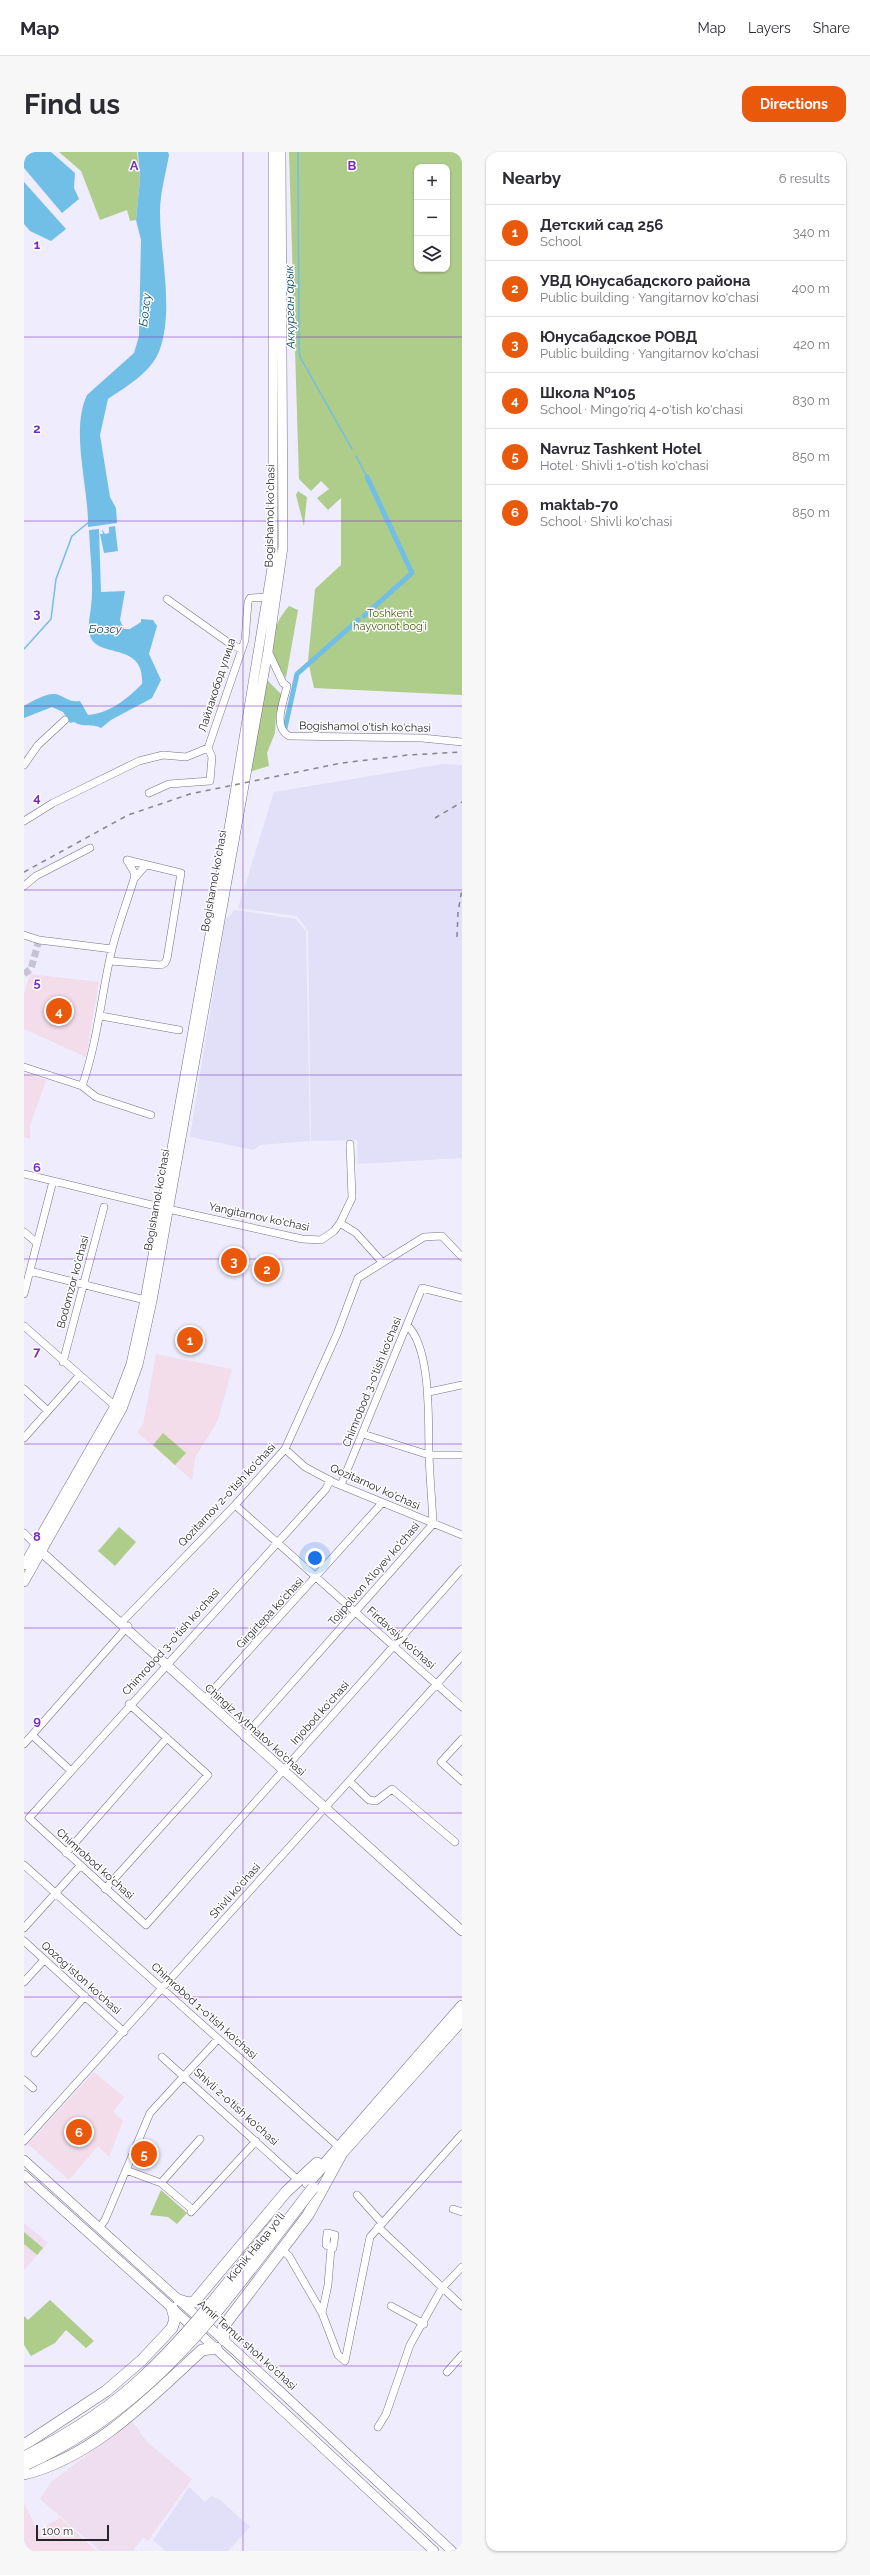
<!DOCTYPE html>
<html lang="en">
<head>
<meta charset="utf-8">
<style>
  :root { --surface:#fff; --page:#f7f7f7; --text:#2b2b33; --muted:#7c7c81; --line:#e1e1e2; --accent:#ea580c }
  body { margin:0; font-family:Raleway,sans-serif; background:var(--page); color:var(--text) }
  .controls { position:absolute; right:12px; top:12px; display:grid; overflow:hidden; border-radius:8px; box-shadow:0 1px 3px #0004 }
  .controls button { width:36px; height:36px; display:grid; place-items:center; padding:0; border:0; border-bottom:1px solid var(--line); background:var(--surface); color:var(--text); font:20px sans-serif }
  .scale { position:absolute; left:12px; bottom:10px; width:73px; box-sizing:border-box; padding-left:4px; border:2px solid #27262c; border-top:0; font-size:11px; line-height:14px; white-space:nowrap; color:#27262c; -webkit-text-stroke:3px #fff; paint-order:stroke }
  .you { position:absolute; left:291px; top:1406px; width:14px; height:14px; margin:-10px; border:3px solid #fff; border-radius:50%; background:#1a73e8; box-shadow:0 0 0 6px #1a73e833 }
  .badge { display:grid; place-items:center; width:26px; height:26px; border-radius:50%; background:var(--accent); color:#fff; font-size:13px; font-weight:700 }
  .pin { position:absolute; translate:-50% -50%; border:2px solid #fff; box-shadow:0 1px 4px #0006 }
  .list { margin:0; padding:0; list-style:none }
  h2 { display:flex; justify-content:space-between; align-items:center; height:52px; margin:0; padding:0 16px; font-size:17px }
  h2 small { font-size:13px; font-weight:400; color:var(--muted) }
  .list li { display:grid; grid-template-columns:26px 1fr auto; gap:12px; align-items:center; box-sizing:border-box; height:56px; padding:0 16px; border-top:1px solid var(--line) }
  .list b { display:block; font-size:15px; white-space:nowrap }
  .list p { margin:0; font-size:13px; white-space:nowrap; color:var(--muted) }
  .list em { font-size:13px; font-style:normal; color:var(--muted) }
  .icon { flex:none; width:22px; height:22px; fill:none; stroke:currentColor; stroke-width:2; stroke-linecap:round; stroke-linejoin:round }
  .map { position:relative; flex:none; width:438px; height:2399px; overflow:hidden; border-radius:12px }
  header { display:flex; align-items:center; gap:24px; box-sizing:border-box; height:56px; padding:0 20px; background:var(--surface); border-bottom:1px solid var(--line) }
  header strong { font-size:19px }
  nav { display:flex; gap:22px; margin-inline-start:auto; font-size:14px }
  .intro { display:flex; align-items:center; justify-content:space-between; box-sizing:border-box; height:96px; padding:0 24px }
  h1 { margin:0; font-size:28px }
  .button { padding:10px 18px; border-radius:12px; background:var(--accent); color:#fff; font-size:14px; font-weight:700 }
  main { display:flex; gap:24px; padding:0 24px }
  aside { flex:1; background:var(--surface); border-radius:12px; box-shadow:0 1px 3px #0004 }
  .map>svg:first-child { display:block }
  .commercial { fill:#efdef0 }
  .built { fill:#e2dff8 }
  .education { fill:#f3ddeb }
  .green { fill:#aecc8a; fill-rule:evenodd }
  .water { fill:#71bee6 }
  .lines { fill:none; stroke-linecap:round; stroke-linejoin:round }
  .stream { stroke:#71bee6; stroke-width:1.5 }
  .canal { stroke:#71bee6; stroke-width:5 }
  .minor-tunnel { stroke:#c6c4d3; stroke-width:7; stroke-dasharray:7 3.5; stroke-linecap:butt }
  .minor-casing { stroke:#757382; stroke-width:8 }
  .major-casing { stroke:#757382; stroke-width:10 }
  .highway-casing { stroke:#757382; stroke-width:12 }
  .minor { stroke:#fff; stroke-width:7 }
  .major { stroke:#fff; stroke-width:9 }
  .highway { stroke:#fff; stroke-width:11 }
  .rail { stroke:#86848f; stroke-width:1.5; stroke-dasharray:5 5; stroke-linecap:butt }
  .highway-bridge-casing { stroke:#757382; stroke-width:12; stroke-linecap:butt }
  .highway-bridge { stroke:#fff; stroke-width:11 }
  .grid { fill:none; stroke:#7b2cbf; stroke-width:1; stroke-opacity:0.55 }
  .labels { text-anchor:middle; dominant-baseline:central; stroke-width:3; stroke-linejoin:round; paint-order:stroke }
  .street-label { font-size:11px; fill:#27262c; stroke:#fff }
  .park-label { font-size:11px; fill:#445e19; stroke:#fff }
  .water-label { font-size:12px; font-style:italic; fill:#004560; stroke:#fff }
  .grid-label { font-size:13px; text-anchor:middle; font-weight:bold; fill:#7b2cbf; stroke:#fff; stroke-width:3; stroke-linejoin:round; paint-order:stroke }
</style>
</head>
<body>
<header>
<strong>Map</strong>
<nav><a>Map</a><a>Layers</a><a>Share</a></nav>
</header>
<div class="intro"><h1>Find us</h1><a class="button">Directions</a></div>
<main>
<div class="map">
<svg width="438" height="2399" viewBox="0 0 438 2399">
  <rect width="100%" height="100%" fill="#eeecfd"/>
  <path class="commercial" d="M0,2071L24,2091L0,2118Z
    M108,2269L123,2290L168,2327L124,2389L119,2385L109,2399H76L16,2347L27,2330Z"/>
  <path class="built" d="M419,612L438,613V1006L334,1012L333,988L287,989L284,779L273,764L214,756L250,640Z
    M211,758L272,767L282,779L286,989L236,993L230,998L166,985L201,768Z
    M165,2335L181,2350L187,2344L195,2347L226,2375L204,2399H142L129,2388Z"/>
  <path class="education" d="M6,822L75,830L62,905L0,877V842Z
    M0,921L22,928L6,974V987L0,985Z
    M132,1202L208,1217L194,1268L171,1306L168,1328L113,1280L119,1273Z
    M70,1920L100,1945L89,1960L99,1969L85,2005L74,1994L45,2028L4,1992Z
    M0,2350L13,2379L36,2366L73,2399H0Z"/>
  <path class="green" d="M35,0H113L116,27L112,68L106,69L103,58L76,68L57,19Z
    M265,0H438V543L290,536L284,509L291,437L317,413V346L304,358L293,346L305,337L297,329L287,339L275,327ZM393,15H423V117H393Z
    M274,339L283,345L280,374L272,343Z
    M265,454L274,458L262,526C258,519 250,509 248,501C246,484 254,466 265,454Z
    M242,527L259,544L252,562L251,581L243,601L245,614L225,620Z
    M139,1281L162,1301L151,1313L129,1293Z
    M95,1375L112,1390L91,1414L74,1399Z
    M137,2038L163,2061L153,2072L144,2065L126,2063Z
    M0,2080L19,2096L13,2103L0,2092Z
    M26,2148L70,2189L62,2196L42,2178L31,2191L7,2204L0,2193V2164L4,2168Z"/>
  <path class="water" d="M0,0H27L51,21L50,36L55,47L38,61L0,16Z
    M114,0H144L145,3C142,21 136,41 136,60C136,101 150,157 136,197C128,220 103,234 84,247L76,283L86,345L92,356L93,371L64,375C65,335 46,279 63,243L110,201L115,184L117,88L112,68L116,27Z
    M0,30L42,77L27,89L6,79L0,72Z
    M91,374L94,399L80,401L76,382H79L78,377L81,382L85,381V375Z
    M75,377L77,440L101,439L96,468L100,477H106L117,470V467L129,468L133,474L125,502L137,528L128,546L87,568L77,576C68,571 59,576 50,570L46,571L39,560L28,555L0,566V554C9,549 25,539 35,543C44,547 46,550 56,549L64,563C86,561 103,547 118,532C121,492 80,505 68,488C62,479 66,465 67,455C70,430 66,403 65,378Z"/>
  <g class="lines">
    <path class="stream" d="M274,0L275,196L276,205L328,297
      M332,304L343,325
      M0,497L27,467L32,427L48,384L65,370"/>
    <path class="canal" d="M340,464L388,421L343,325
      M261,576L273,522L334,468"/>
    <path class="minor-tunnel" d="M0,822L7,817L15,788"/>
    <defs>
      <path id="minor" d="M143,447L205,491L217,497
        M244,499L259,531L263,534C260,549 248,575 265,584L398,586L438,590
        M0,613L14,593L41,568
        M125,641L145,632L186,629L188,605L184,596L221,488L224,450L226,446L247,445
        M0,669L29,651L115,609L139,603L162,605L184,596
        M110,727L122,713
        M0,734L12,724L66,696
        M0,783L15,788L88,797
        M86,809L137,813L141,811L143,807L157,721L103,708
        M77,864L155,878
        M0,915L58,934L72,945L127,963
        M58,934C74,889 77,843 88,797C94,773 103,750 110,727L111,722L103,708
        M0,1022L136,1055
        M144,1057L278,1087L297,1088L310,1079L316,1071L328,1046L326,992
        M316,1071L332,1081L358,1110
        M0,1080L13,1091
        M6,1119L121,1148
        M0,1142L29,1029
        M0,1174L91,1254
        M39,1210L80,1055
        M0,1237L24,1259
        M405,1240L438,1233
        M339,1282L405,1303H438
        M0,1286L55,1224
        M261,1297L281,1315L311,1331L438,1383
        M306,1328L302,1337L5,1666L122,1773L438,1417
        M317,1333L398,1136L438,1146
        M211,1353L438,1555
        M0,1381L11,1392
        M96,1472L211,1353L261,1297L313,1182L334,1126L400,1085L418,1084L438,1105
        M180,1548L358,1351
        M8,1583L47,1619
        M220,1585L409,1372C408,1349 406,1327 405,1304C404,1271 408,1197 383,1173
        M438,1587L417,1610L438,1629
        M0,1592L104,1474
        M325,1629L345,1648L352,1649L368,1637L431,1690
        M42,1701L143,1586
        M0,1713L314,1994
        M81,1737L184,1623L105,1552
        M0,1776L56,1714
        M0,1789L100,1880
        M0,1830L20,1808
        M11,1901L61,1844
        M138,1905L274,2028
        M0,1928L9,1936
        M0,1989L438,1504
        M102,2018L137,2031L169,2058
        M137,2031L176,1987
        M333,2043L358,2071
        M429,2057L438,2060
        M167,2060L232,1989
        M354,2075L438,2154
        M75,2076L81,2068L126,1961L194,1887
        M303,2081L311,2083L309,2096L302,2093Z
        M258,2098L265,2104L298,2161L314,2203L321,2209L346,2085L438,1982
        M367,2154L400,2172
        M298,2161L304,2133L307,2096
        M423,2220L438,2203
        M354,2275L362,2262L386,2193L418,2136L438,2115"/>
      <path id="major" d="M14,1397L438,1779
        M0,1413L91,1254L107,1212L121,1148L207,665L249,410V0
        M0,1430L98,1257L114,1213L128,1149L244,499L259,395L257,0
        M0,2008L257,2240L428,2399
        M0,2023L148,2156L410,2399"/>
      <path id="highway" d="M315,2004L438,1868
        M284,2031L438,1854
        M155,2148L164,2151L170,2150L262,2040L293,2011
        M200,2188L199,2175L284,2063L319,1999
        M0,2293L82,2239L118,2208L148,2176L151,2167L148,2156
        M0,2322C70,2305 127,2245 178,2198L192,2196"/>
    </defs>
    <use href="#minor" class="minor-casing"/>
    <use href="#major" class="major-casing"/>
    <use href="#highway" class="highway-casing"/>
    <use href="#minor" class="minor"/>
    <use href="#major" class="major"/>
    <use href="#highway" class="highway"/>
    <path class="rail" d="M411,666L438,650
      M0,720L104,663L166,642L318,611L384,603L438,600
      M433,785L434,760L438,737"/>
    <defs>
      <path id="highway-bridge" d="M0,2305C43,2283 84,2258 119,2225C169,2179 209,2123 252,2071
        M3,2312C42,2294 77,2272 110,2244C180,2186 233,2107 289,2036"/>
    </defs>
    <use href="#highway-bridge" class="highway-bridge-casing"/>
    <use href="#highway-bridge" class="highway-bridge"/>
  </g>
  <path class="grid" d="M219,0V2399M0,185H438M0,369H438M0,554H438M0,738H438M0,923H438M0,1107H438M0,1292H438M0,1476H438M0,1661H438M0,1845H438M0,2030H438M0,2214H438"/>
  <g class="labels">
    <g class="street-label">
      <text transform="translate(246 364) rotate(-89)">Bogishamol ko'chasi</text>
      <text transform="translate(193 533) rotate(-72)">Лайлакобод улица</text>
      <text transform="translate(341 575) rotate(1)">Bogishamol o'tish ko'chasi</text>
      <text transform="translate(190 729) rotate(-80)">Bogishamol ko'chasi</text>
      <text transform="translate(133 1048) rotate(-80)">Bogishamol ko'chasi</text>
      <text transform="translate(235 1065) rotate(12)">Yangitarnov ko'chasi</text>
      <text transform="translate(49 1130) rotate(-75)">Bodomzor ko'chasi</text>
      <text transform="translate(348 1230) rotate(-68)">Chimrobod 3-o'tish ko'chasi</text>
      <text transform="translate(351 1335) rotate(24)">Qozitarnov ko'chasi</text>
      <text transform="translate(203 1343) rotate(-47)">Qozitarnov 2-o'tish ko'chasi</text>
      <text transform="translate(350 1422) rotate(-49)">Tojipolvon A'loyev ko'chasi</text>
      <text transform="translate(246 1461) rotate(-47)">Girgirtepa ko'chasi</text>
      <text transform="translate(377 1486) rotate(42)">Firdavsiy ko'chasi</text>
      <text transform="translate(147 1490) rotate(-48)">Chimrobod 3-o'tish ko'chasi</text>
      <text transform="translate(296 1561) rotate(-48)">Injobod ko'chasi</text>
      <text transform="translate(231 1578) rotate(42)">Chingiz Aytmatov ko'chasi</text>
      <text transform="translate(71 1712) rotate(42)">Chimrobod ko'chasi</text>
      <text transform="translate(211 1739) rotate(-48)">Shivli ko'chasi</text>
      <text transform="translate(57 1826) rotate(42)">Qozog'iston ko'chasi</text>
      <text transform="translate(180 1859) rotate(42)">Chimrobod 1-o'tish ko'chasi</text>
      <text transform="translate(212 1955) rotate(42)">Shivli 2-o'tish ko'chasi</text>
      <text transform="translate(232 2095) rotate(-51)">Kichik Halqa yo'li</text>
      <text transform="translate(223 2193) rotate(42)">Amir Temur shoh ko'chasi</text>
    </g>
    <g class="park-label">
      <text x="366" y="461">Toshkent<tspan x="366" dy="13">hayvonot bogʻi</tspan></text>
    </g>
    <g class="water-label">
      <text transform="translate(266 155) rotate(-91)">Аккурган арык</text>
      <text transform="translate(121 158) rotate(-83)">Бозсу</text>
      <text x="81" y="477">Бозсу</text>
    </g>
  </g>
  <g class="grid-label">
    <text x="110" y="18">A</text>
    <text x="328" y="18">B</text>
    <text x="13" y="97">1</text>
    <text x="13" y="281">2</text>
    <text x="13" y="466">3</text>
    <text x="13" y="650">4</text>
    <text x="13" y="835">5</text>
    <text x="13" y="1020">6</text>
    <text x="13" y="1204">7</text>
    <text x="13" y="1389">8</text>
    <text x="13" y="1573">9</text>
  </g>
</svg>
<div class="controls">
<button>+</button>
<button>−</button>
<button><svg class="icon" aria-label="layers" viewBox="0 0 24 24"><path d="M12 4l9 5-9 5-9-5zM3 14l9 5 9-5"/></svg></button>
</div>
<div class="scale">100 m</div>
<div class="you"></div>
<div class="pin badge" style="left:166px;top:1188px">1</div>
<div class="pin badge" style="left:243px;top:1117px">2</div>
<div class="pin badge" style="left:210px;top:1109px">3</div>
<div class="pin badge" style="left:35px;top:859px">4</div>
<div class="pin badge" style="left:120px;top:2002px">5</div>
<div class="pin badge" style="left:55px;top:1980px">6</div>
</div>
<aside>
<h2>Nearby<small>6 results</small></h2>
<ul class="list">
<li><span class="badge">1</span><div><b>Детский сад 256</b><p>School</p></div><em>340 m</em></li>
<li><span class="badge">2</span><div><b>УВД Юнусабадского района</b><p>Public building · Yangitarnov ko'chasi</p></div><em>400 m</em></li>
<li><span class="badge">3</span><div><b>Юнусабадское РОВД</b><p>Public building · Yangitarnov ko'chasi</p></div><em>420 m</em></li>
<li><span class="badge">4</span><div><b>Школа №105</b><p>School · Mingo'riq 4-o'tish ko'chasi</p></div><em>830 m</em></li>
<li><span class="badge">5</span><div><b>Navruz Tashkent Hotel</b><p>Hotel · Shivli 1-o'tish ko'chasi</p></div><em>850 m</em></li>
<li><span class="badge">6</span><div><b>maktab-70</b><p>School · Shivli ko'chasi</p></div><em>850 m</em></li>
</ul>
</aside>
</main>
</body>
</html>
